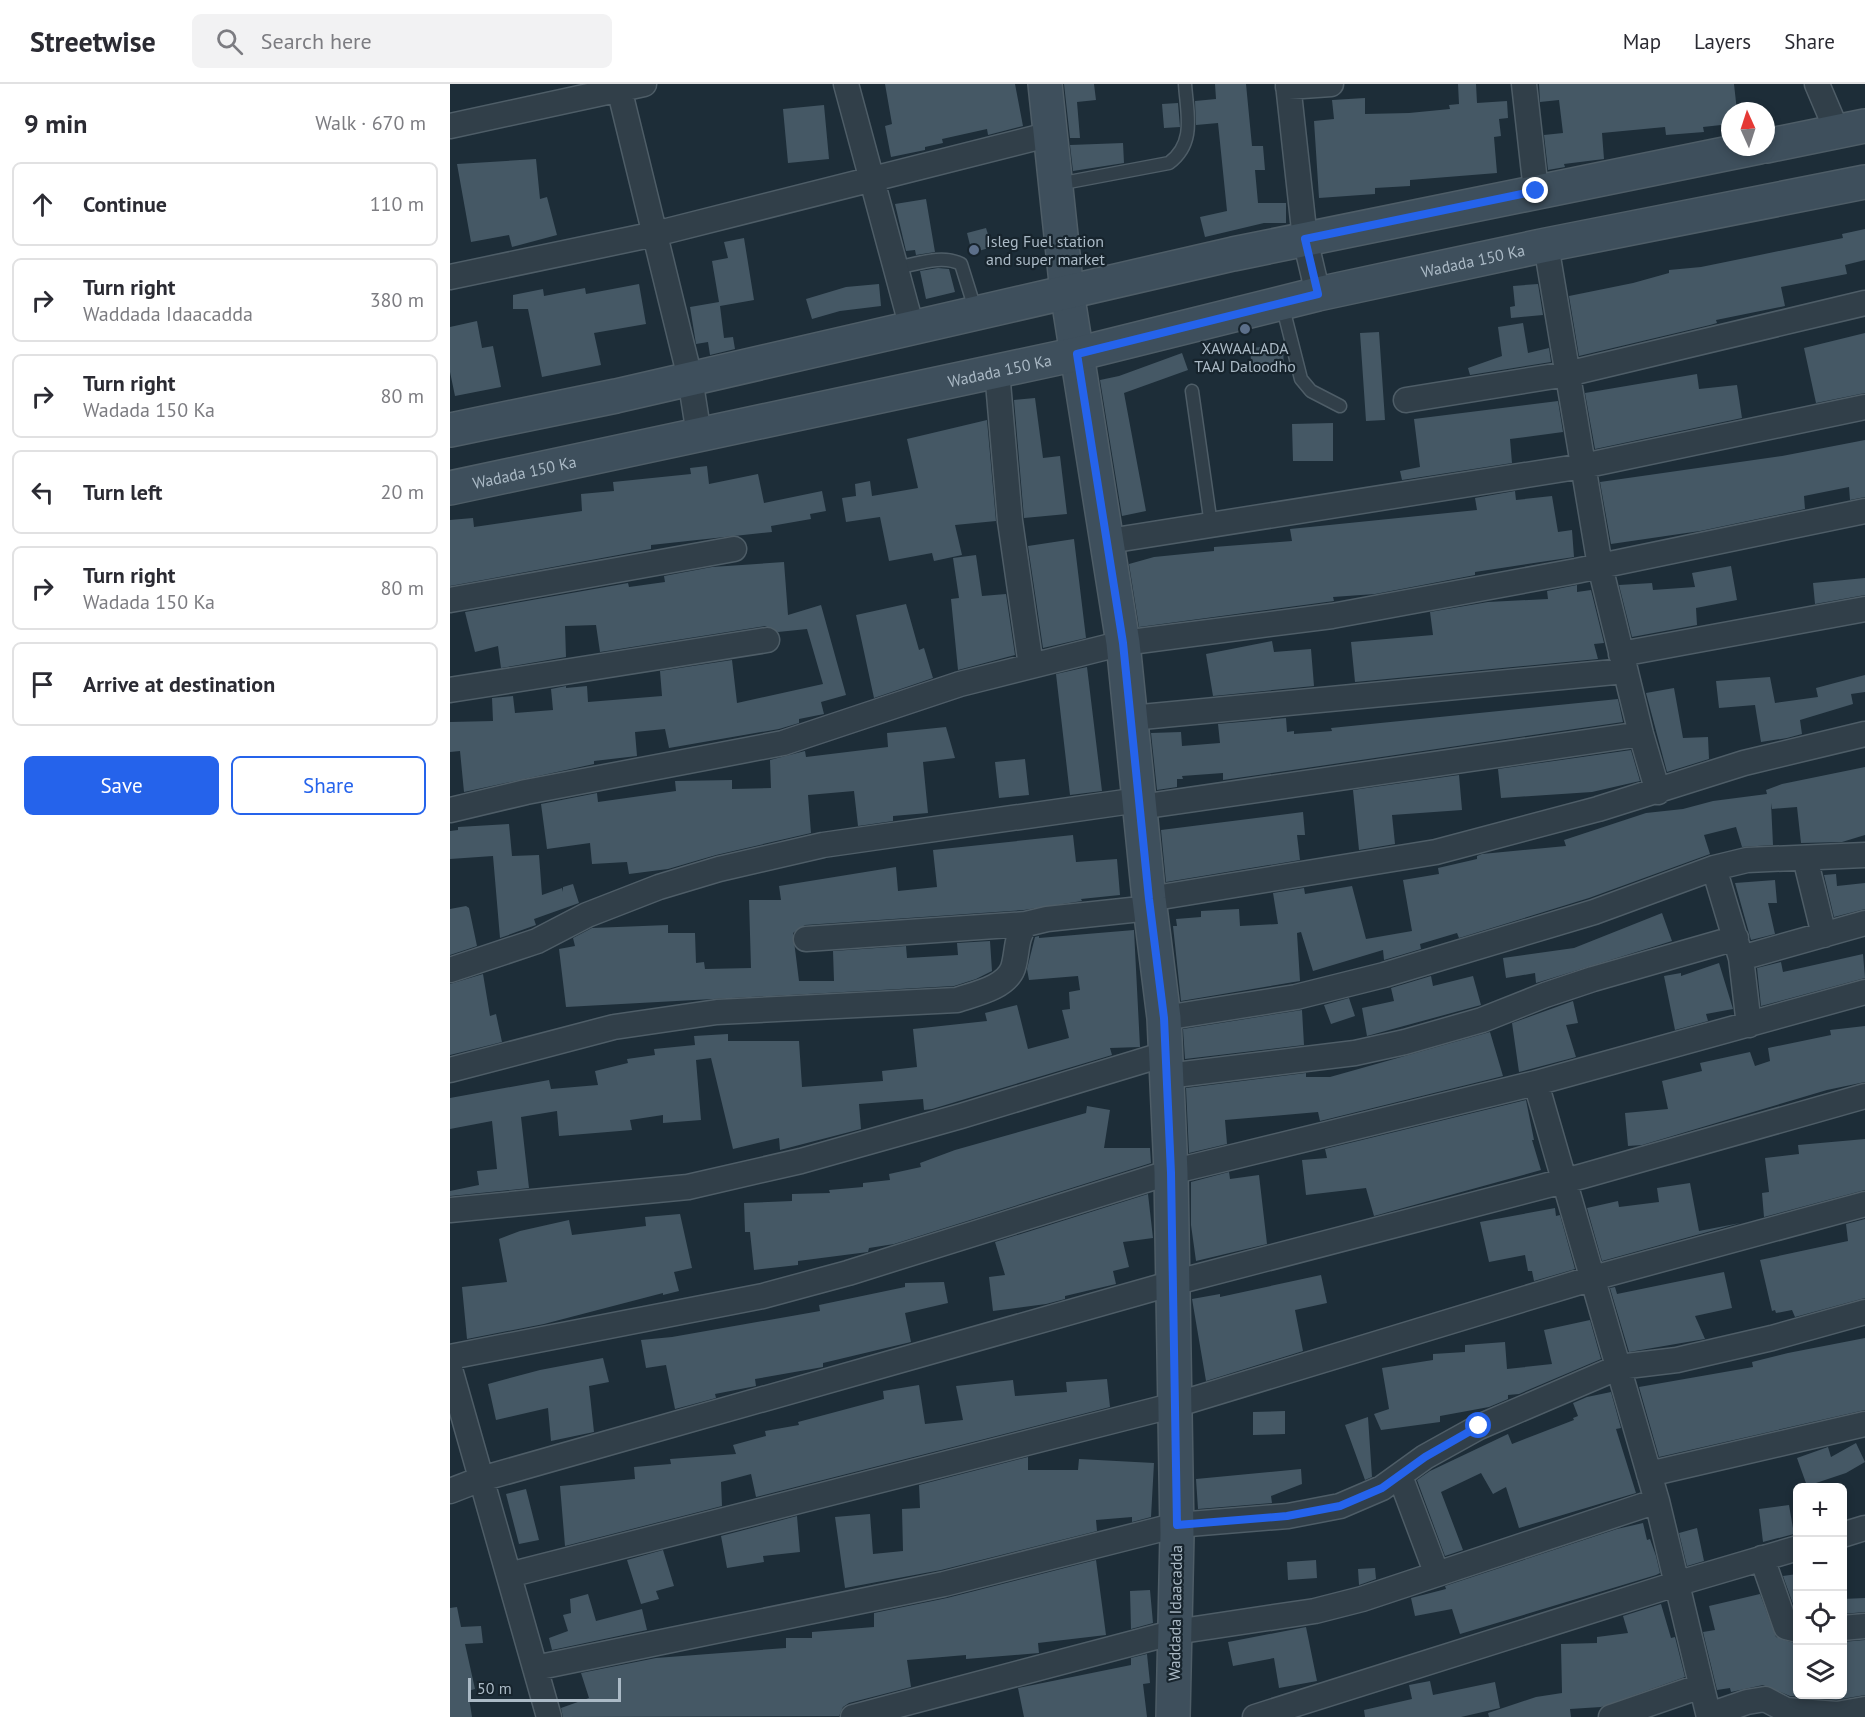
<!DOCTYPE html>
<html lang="en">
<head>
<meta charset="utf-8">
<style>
  :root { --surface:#fff; --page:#f2f2f3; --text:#2b2b33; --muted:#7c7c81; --line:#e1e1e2; --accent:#2563eb }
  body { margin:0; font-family:"PT Sans",sans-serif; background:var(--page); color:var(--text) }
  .controls { position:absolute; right:18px; bottom:18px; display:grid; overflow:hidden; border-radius:9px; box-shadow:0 3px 9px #0003 }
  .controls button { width:54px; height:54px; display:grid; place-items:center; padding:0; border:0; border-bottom:2px solid var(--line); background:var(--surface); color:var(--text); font:30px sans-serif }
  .compass { position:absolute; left:1271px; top:18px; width:54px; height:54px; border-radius:50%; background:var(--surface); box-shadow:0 3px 9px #0003; rotate:357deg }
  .scale { position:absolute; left:18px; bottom:15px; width:153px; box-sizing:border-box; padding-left:6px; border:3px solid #abbac6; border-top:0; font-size:16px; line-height:21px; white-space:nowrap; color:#abbac6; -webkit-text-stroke:4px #17242d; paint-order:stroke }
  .stop { position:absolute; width:18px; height:18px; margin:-14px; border:4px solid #2563eb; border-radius:50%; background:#fff }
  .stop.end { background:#2563eb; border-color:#fff; box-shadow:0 2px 6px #0008 }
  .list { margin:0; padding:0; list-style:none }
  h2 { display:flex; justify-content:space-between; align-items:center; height:78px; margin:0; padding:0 24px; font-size:26px }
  h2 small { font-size:20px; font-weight:400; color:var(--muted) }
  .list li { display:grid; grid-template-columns:39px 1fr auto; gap:18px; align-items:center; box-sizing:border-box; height:84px; margin:0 12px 12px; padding:0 12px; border:2px solid var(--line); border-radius:9px }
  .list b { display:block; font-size:22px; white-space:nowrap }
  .list p { margin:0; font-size:20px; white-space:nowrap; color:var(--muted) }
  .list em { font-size:20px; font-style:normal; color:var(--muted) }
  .actions { display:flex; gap:12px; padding:18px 24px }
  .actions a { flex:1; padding:14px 0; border:2px solid var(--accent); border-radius:9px; text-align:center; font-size:21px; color:var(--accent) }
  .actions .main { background:var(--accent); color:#fff }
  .icon { flex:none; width:33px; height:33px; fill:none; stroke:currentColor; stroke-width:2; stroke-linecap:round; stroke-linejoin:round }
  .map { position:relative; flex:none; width:1415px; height:1633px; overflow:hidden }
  header { display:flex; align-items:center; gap:36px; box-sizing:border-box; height:84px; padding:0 30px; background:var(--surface); border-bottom:2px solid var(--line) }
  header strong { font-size:28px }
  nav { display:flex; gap:33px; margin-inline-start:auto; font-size:21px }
  .search { width:420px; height:54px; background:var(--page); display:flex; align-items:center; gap:15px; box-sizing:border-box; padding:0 21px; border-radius:9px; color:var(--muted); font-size:22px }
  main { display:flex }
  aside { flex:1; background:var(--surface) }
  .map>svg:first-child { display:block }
  .building { fill:#455865 }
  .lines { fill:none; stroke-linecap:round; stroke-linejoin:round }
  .lane-casing { stroke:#4e5d67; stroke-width:15 }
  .street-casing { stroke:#4e5d67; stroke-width:27 }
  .secondary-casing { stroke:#4e5d67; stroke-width:36 }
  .lane { stroke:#313f49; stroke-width:12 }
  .street { stroke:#313f49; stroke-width:24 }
  .secondary { stroke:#3e4f5c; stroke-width:33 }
  .route { stroke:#2563eb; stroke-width:8 }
  .service-dot { fill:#5c6f8a; stroke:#17242d; stroke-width:2 }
  .labels { text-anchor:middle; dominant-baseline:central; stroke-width:4.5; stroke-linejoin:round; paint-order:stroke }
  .poi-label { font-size:16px; fill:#abbac6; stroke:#17242d; text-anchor:start }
  .street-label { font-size:16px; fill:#abbac6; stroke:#17242d }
</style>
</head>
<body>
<header>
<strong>Streetwise</strong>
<div class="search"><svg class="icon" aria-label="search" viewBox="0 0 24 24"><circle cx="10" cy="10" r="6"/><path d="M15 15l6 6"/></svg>Search here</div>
<nav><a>Map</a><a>Layers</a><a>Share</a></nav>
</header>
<main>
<aside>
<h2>9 min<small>Walk · 670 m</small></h2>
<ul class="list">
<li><svg class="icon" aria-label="ahead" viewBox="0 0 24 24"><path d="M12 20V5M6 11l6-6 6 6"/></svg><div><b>Continue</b></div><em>110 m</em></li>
<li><svg class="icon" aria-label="right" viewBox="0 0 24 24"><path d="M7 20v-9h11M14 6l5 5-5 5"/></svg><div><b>Turn right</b><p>Waddada Idaacadda</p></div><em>380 m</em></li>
<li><svg class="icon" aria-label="right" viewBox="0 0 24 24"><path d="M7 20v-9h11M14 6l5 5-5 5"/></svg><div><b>Turn right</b><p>Wadada 150 Ka</p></div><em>80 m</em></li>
<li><svg class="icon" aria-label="left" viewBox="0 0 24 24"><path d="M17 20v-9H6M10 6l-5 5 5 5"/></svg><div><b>Turn left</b></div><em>20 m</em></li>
<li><svg class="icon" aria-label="right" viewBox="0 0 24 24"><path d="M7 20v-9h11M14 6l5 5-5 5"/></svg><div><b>Turn right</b><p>Wadada 150 Ka</p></div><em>80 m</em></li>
<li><svg class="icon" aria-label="arrive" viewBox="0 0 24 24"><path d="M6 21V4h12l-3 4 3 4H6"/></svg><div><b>Arrive at destination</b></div></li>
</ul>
<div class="actions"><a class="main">Save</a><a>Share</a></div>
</aside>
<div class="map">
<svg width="1415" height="1633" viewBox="0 0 1415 1633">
  <rect width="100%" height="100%" fill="#1d2d38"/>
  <path class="building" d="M435,0H565L573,42L538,51L537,45L492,55L493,59L475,63V66L441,73L435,42L442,40Z
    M614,0H644L646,16L627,18L630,54H620Z
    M765,0H796L802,62H813L815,86H805L808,119H836V139H814L755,153L750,133L777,127L768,39L746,41L745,17L766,15Z
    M1008,0H1026L1027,19L1057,17L1058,34L1049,35L1051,52L1044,53L1047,89L960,96V102L925,104V110L869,114L864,37L884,35L882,16L915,14V30L959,29L1000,25L999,21L1009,20Z
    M1089,0H1284L1287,27H1280V40L1253,43L1254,48L1216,51L1215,43L1152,49L1154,75L1114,80L1115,83L1098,86L1094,51L1113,49L1109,16L1090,18Z
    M728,19L730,43L714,44L712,20Z
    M374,21L379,75L338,79L333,25Z
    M673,59L674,79L623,87L620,61Z
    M86,75L90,115L97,113L107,151L62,163L59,151L21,158L7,80Z
    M476,115L485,168L466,171L465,166L456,167L445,120Z
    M536,144L542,163L522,169L517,149Z
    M1415,145V176L1395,181L1397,190L1331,203L1335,222L1266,236L1267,239L1260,241L1129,272L1119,212L1183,199L1219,189V186L1251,183L1393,154L1392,150Z
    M294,154L304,216L270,222L274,254L283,253L285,265L260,271L258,258L246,260L240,223L269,218L262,177L278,174L274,158Z
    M488,184L499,185L505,208L476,215L470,187Z
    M189,200L196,240L144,249L151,281L92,293L78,225H63V211L93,205L94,212L135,204L136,210Z
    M429,200L431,222L390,227L362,235L356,215L396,203Z
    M1088,200L1093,231L1061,234L1060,223L1065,222L1063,202Z
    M27,237L32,264L43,262L51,303L5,312L0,288V243Z
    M1073,239L1078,269L1099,264L1101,278L1020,291L1018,284L1052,272L1048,243Z
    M929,248L935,336L916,337L910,249Z
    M1415,249V309L1366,319L1354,264Z
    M833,261L834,286L802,289L800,264Z
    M732,269L738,286L674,309L696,427L672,432L650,296L669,292Z
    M1247,290L1249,305L1287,301L1292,334L1145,365L1135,309Z
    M585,314L593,374L610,372L617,430L574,434L564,316Z
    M1108,317L1113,348L1060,355L1062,379L952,396L950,387L970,383L964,335Z
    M537,336L546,437L505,441L512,471L484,477L482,469L439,477L430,433L396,438L392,414L406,412L405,400L420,397L422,412L468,404L457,355Z
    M883,339V377H843L842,340Z
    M1415,356V413L1400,416L1399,403L1354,412L1355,425L1250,447L1161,460L1150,398L1332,372Z
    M257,382L259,400L308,390L314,419L372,407L376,427L360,430L361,435L321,442L322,448L201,461V465L0,502V436L23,434L24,443L132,427L131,410L164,407L163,398L241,390L240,384Z
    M1065,407L1066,416L1102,412L1108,448L1122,446L1124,473L1025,488V491L925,510L883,513L884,517L689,543L679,480L704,473L764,467V463L842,457L840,445L1027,426L1025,414Z
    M624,455L636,554L593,564L578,462Z
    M526,471L532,512L556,510L565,571L508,586L501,515L509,514L503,474Z
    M334,478L338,531L371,521L396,611L371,618L374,630L349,635V639L329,645L219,664L215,645L185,648L187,672L144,677V680L14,708L10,667L0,668V638L43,637L42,614L63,612L65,629L103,626L101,605L116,602V604L137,602L138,618L212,612L210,587L282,576L287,619L373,600L357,545L328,548L315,542L150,568L146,541L115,542L116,573L51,584L48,562L25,568L15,528L178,499L179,503L215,498L214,492L262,483Z
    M1281,482L1287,516L1246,524L1247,541L1182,553L1169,501L1202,499L1203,506L1245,503L1242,489Z
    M1415,494V511L1365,520L1363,499Z
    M1127,501V508L1141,506L1154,559L1144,560L1148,575L905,598L901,558L983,551L980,528L1038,518L1098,515L1097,507Z
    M456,520L469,566L474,564L483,594L424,614L406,531Z
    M822,557L824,568L861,565L864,602L763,612L756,570Z
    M637,583L652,707L620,711L606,590Z
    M1415,591V608L1401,610L1403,620L1350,636L1352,650L1337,654L1311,658L1305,621L1269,624L1266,597L1320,593L1325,619L1368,613L1366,604Z
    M1224,604L1233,654L1258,653L1259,675L1217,688L1196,609Z
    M1168,615L1173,638L773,696V689L732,692L733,695H727V703L707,706L701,649L731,648L732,662L770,659L768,640L836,634L837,648L844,647V650L882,647L881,644Z
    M496,643L505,674L473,678L478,729L443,732V737L408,742L404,707L358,711L361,749L266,771L218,785L179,790L177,778L142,780L140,759L97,765L91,720L147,709L148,718L226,707L225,697L282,696V705L321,704L320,676L355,667L356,673L438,663L437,649Z
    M1181,666L1190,697L1142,708L1051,714L1048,685Z
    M575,675L579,711L549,714L545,678Z
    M1415,683V751L1392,758L1351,759L1347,723L1322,725L1321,719L1323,761L1292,763L1286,743L1254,751L1260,770L1139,814L1009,854L1007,849L970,860L971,865L934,876L933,866L863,887L851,848L847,849L850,897L731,917L723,842H727L726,835L751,833V827L789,825L790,842L828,840L823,809L854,804L855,810L902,802L916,855L962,847L953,796L989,790L988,784L1027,775V772L1032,770L1116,762L1114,756L1196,729L1233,725L1263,717L1317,710L1316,706L1332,700Z
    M1009,691L1012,726L942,731L945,760L909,766L903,706Z
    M853,728L855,751H847L850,776L716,798L711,746Z
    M59,740L62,772L89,771L92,811L112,804L113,808V803L123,800L129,819L84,835L86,841L50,854L43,772L0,775V747L8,746V743Z
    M623,751L626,778L667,775L670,811L631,815L632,817L574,826L355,841L343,849L349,897H384L383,867L456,862L457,874L508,871L507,859L540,857L542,887L526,895L504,902L116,923L109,865L125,862L123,854L142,844L218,841V849H245L246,879L254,878L255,885L301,884L299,816H331L329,802L446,783L448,807L487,803L483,766Z
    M1386,790L1387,802L1415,799V825L1384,833L1374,791Z
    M1325,796L1327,819H1318L1325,850L1301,856L1285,799Z
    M16,822L19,824L27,862L0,871V825Z
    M1212,829L1222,857L1086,899L1085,889L1056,894L1053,874L1124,864Z
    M684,846L690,963L660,964L662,971L482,1025L474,1026L473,1015L409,1020L411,1045L330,1066L329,1054L283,1065L261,974L246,976L251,1036L213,1039V1031L180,1036L182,1046L109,1052L107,1027L71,1033L79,1104L0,1112V1107L29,1101L27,1087L47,1085L42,1037L0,1045V1014L99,996L101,1005L148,1001L145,987L178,979L177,975L205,971L204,965L245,961L244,952L278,950V957H349L352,1003L433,997L432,987L467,983L463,945L537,937L535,929L567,921L578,965L619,954L612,926L620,925L619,908L630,906L628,892L579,896L577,885L585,853L589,852V854Z
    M1413,870L1415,894L1311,922L1307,884L1331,878L1333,888Z
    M1269,879L1283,925L1256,930L1258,937L1225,946L1214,892L1231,889V892Z
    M33,890L40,932L46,930L52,958L0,971V900Z
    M981,892L983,902L1023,892L1031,921L917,952L912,924L944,917L941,904Z
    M899,914L905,932L881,940L874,921Z
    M1123,917L1128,939L1116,941L1126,973L1069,988L1062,939Z
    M852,926L854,961L735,975L733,945Z
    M1415,942V998L1377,1006L1192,1061L1178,1062L1175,1029L1218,1025L1212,997L1252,987L1250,979L1300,968L1305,982L1320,977L1318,964L1381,951L1380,946Z
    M1040,948L1053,992L870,1037L868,1028L775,1036L777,1060L739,1069L736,1004L856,989V993H880Z
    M1076,1016L1084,1056H1082L1091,1086L924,1132L916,1104L856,1111L852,1076L877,1074L875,1065Z
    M637,1022L660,1026L654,1064H700L701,1079L444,1160L419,1164L418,1168L348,1177V1181L304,1186L300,1148H295L294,1119L342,1117V1110L380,1109L379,1106L413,1103V1099L440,1096L439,1090L471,1083L470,1079L505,1066L636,1029Z
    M1415,1055V1106L1314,1133L1312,1109L1319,1108L1315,1074L1349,1070L1348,1061Z
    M779,1088L780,1095L809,1091L817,1160L746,1177L741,1141V1098Z
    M1240,1099L1249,1147L1290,1139L1152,1177L1137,1124L1168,1117L1169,1123L1209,1118L1207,1104Z
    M698,1110L703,1154L673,1158L679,1183L663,1187L666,1200L615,1212V1215L596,1220L543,1227L539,1193L555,1191L545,1158Z
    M1105,1124L1106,1132L1110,1131L1125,1185L1084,1197L1082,1187H1078L1075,1171L1039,1178L1030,1138Z
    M230,1130L242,1184L224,1188L229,1207L213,1211V1209L94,1240L17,1255L12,1203L57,1198L49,1155L70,1147L119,1136L122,1151L196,1142L195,1133Z
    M1415,1135V1214L1345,1233L1342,1226L1326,1229L1325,1226L1322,1227L1310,1176L1398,1157L1396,1140Z
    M1274,1188L1282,1224L1245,1232L1255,1255L1179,1268L1160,1204L1165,1203L1167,1210Z
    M871,1191L877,1219L845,1226L853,1267L756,1297L742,1215L770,1210V1213Z
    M494,1198L498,1219L455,1229L461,1258L373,1279V1283L305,1295L306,1302L265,1310L266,1314L225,1325L216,1281L196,1284L191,1256L222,1253L370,1227L369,1221L455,1203V1199Z
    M1140,1236L1151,1275L1069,1310L1058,1311V1315L1039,1323L990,1332V1338L931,1346L924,1330L939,1325L932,1284L983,1276V1270L1015,1268V1261L1055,1258L1057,1285L1102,1280L1094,1246Z
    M1415,1254V1326L1209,1373L1189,1303L1303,1283L1302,1278L1338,1269Z
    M153,1274L159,1298L139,1302L144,1348L101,1357L98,1324L46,1336L38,1300L90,1286Z
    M657,1295L660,1323L306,1413L301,1390L271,1398L272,1422L115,1462L110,1402L185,1395L184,1383L221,1380L220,1375L286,1370L283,1361L316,1352L315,1347L349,1341L348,1338L434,1315L433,1307L469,1301L475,1340L513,1336L506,1302L563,1296L565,1312L617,1308L616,1298Z
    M1161,1308L1171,1344L1166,1345L1186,1409L1069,1444L1056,1403L1043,1410L1031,1389L991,1408L1013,1466L995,1472L967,1396L980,1387L1058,1350L1062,1360L1124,1336L1123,1334L1128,1332L1123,1319L1137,1313Z
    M835,1327V1350L803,1351V1328Z
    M918,1333L922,1393L915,1396L895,1341Z
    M1406,1359L1415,1378L1396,1389L1357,1402L1347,1374L1378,1363L1381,1373Z
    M578,1373V1386H628L629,1375L704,1379L701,1433L682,1438V1433L646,1436L647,1447L491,1486L395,1504L385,1433L420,1430L423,1470L453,1467L452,1425L470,1424L469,1401Z
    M851,1385L852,1400L821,1412L822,1419L748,1425L746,1395Z
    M76,1405L89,1456L69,1460L56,1410Z
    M1339,1421L1344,1450L1313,1458L1309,1425Z
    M347,1432L350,1468L313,1472L314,1478L277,1484L271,1452Z
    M1193,1439L1197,1456L1200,1455L1206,1472L1210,1489L1206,1491L1010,1550L1002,1525L965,1532L961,1514L996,1505L995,1502L1167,1445Z
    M1247,1444L1254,1477L1237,1482L1229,1449Z
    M213,1466L224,1502L206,1507L209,1515L191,1520L177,1476Z
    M646,1476L656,1551L588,1559L589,1569L516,1575V1571L457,1576L461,1603L399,1619L393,1623L389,1632L113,1633L111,1624L139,1614L131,1589L206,1574L336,1564V1554H362V1548L424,1543V1529L497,1514Z
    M866,1476L867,1494L838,1496L837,1478Z
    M925,1484L926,1495L909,1501L908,1485Z
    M1347,1490V1531L1333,1492Z
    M700,1506L703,1539L681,1545L680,1507Z
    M138,1510L146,1537L192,1525L197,1546L102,1566L99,1554L118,1547L113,1531L121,1529L120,1515Z
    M1310,1510L1326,1553L1347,1560V1611H1392V1558L1415,1556V1611L1386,1616L1340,1612L1313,1601L1281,1608L1280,1604L1267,1606L1253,1548L1265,1546L1259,1522Z
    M1415,1514V1528L1392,1530V1515Z
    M1211,1520L1221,1554L1225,1553L1235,1593L1151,1623L1120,1625L1121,1633H1039L1038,1629L1086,1613L1112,1609L1111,1560L1147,1559V1553L1178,1549L1173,1532Z
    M7,1523L11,1543L31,1542L33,1559L15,1560L25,1605L18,1607L22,1633H0V1524Z
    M856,1543L867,1597L829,1604L824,1574L783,1582L778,1558Z
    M697,1570L700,1599L693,1600L697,1633H574L568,1604L681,1581V1574Z
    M980,1597L983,1611L1045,1598L1050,1624L1011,1633H915L914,1626L962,1615L959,1601Z"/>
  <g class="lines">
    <defs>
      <path id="lane" d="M608,100L719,79C746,59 737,30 735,0
        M446,184C467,180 492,170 511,180L526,228
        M832,220L851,295L861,307L890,322
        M742,307L761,441"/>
      <path id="street" d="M168,0L240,294L249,351
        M396,0L462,244
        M838,0L855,155L868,210
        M1074,0L1086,107
        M1367,0L1387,47
        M838,3L881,0
        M0,42L194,0
        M1096,161L1150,482L1191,650L1208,708
        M0,193L205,150L601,50
        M547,287L560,437L581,582
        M956,316L1117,290L1415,219
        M659,457L1133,382L1415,323
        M0,516L284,465
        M1171,570L1415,525
        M0,606L317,556
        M681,634L1175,587
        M690,723L1191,650
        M0,726L76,708L333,659L510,600L673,559L882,532L1126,487L1415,427
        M1355,774L1374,851
        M1264,784L1291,874L1299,941
        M699,815L986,768L1148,725L1294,679L1415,650
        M356,855L576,840L597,835L700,824
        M1291,874L1415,839
        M0,886L87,857L137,831L209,803L269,785L373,761L689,716
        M714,934L846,913L934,891L1144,828L1264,784L1297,776L1415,771
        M0,986L164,943L267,928L507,916C524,910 556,904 563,884C568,868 565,854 576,840
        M717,992L905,969L955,958L1032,936L1095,911L1143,895L1286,854
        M1086,999L1207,1417L1259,1633
        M0,1126L238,1103L351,1077L511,1032L715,970
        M0,1273L313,1212L398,1189L721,1088L1086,999L1415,908
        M0,1285L99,1633
        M1199,1390L1415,1340
        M950,1392L986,1488
        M0,1407L31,1395L723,1199L1133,1092L1415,1012
        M1392,1451L1415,1444
        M1312,1474L1336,1543L1348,1546
        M59,1491L725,1321L1143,1194L1415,1120
        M1392,1544L1415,1542
        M85,1584L494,1500L727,1441L838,1432L890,1422L932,1404L975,1373L1029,1343L1169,1283L1227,1276L1322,1254L1415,1228
        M1259,1631L1297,1618L1315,1615L1336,1626L1387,1630L1415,1625
        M403,1633L725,1548L865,1527L912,1515L1207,1417
        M805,1633L1229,1499L1348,1464
        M1161,1633L1251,1602"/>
      <g id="secondary">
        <path d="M595,0L617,208L673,559L699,815L714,934L721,1088L727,1450L723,1633"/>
        <path d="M1316,62L1415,42"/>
        <path d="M0,346L166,312L783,170L1309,63"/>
        <path id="s1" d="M0,404L627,270L868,210L1096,161L1415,98"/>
      </g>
    </defs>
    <use href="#lane" class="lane-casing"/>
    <use href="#street" class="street-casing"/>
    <use href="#secondary" class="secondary-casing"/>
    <use href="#lane" class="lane"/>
    <use href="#street" class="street"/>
    <use href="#secondary" class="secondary"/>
  </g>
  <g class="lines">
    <path class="route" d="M1029,1342L975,1373L932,1404L890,1422L837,1432L727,1441L721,1089L714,934L699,815L673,559L627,270L868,210L855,155L1086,107"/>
  </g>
  <g class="service-dot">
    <circle cx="524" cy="166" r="6"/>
    <circle cx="795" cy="245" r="6"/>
  </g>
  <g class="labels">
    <g class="poi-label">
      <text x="536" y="157">Isleg Fuel station<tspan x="536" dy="18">and super market</tspan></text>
      <text x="795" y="264" text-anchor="middle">XAWAALADA<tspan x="795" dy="18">TAAJ Daloodho</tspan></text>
    </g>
    <g class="street-label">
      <text stroke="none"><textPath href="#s1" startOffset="1048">Wadada 150 Ka</textPath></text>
      <text stroke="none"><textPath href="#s1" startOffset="562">Wadada 150 Ka</textPath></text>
      <text stroke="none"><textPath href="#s1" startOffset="76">Wadada 150 Ka</textPath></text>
      <text transform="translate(725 1529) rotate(-89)">Waddada Idaacadda</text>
    </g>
  </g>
</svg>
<div class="controls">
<button>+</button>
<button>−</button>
<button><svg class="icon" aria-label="locate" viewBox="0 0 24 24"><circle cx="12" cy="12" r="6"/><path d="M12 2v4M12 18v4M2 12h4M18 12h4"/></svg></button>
<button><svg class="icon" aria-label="layers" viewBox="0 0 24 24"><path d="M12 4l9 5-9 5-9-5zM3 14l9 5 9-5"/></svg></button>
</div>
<svg class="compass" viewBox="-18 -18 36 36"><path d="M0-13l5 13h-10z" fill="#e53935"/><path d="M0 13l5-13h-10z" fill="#7c7c81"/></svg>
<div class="scale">50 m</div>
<div class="stop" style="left:1029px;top:1342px"></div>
<div class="stop end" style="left:1086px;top:107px"></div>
</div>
</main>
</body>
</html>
